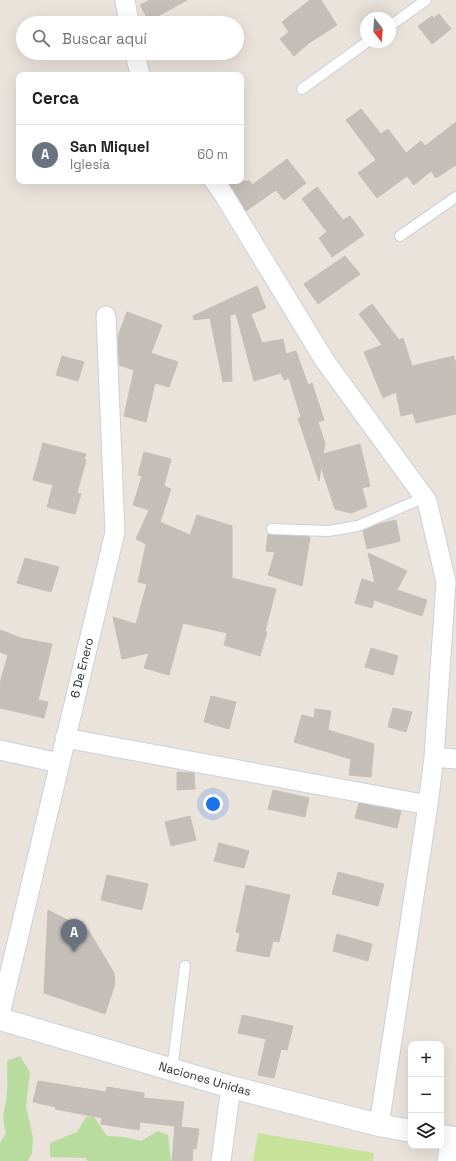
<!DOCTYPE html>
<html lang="es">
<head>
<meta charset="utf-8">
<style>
  :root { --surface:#fff; --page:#f6f6f6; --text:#202124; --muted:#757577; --line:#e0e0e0; --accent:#4a73e9 }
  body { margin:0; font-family:"Space Grotesk",sans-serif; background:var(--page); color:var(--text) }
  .controls { position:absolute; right:12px; bottom:12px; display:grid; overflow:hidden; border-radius:8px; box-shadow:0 4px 16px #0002 }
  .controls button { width:36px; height:36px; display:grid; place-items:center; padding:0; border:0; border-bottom:1px solid var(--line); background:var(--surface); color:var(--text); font:20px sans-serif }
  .compass { position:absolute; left:360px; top:12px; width:36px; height:36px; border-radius:50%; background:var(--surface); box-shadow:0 4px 16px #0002; rotate:163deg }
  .you { position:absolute; left:213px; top:804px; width:14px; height:14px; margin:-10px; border:3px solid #fff; border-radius:50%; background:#1a73e8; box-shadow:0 0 0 6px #1a73e833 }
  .badge { display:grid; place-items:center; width:26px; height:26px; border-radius:50%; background:var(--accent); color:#fff; font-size:13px; font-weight:700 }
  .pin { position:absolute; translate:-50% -33px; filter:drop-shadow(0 1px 2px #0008) }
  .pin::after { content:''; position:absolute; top:21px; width:14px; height:12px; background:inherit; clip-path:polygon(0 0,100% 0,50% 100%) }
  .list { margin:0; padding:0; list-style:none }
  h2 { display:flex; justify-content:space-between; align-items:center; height:52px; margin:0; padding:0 16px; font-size:17px }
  h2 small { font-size:13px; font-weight:400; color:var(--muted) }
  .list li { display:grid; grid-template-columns:26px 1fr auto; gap:12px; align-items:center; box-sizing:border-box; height:60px; padding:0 16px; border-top:1px solid var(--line) }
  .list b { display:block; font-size:15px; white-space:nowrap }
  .list p { margin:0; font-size:13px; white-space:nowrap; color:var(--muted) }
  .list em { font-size:13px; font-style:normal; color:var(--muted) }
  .icon { flex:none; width:22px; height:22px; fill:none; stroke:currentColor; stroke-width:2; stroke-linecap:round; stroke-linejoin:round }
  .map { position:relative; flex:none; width:456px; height:1161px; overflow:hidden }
  .search { position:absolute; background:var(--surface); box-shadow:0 4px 16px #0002; left:16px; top:16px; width:228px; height:44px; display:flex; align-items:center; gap:10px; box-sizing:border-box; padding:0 14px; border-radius:22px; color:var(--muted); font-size:15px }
  .panel { position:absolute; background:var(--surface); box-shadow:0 4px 16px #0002; left:16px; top:72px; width:228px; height:112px; border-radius:8px }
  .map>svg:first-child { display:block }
  .green { fill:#b7dc9d }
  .pitch { fill:#c9e29a }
  .building { fill:#c3beb8; stroke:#c5bfb6 }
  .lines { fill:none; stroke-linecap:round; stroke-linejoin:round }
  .service-casing { stroke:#cbcfda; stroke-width:12 }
  .minor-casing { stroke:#cbcfda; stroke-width:21 }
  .tertiary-casing { stroke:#cbcfda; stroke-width:24 }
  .service { stroke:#fff; stroke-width:10 }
  .minor { stroke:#fff; stroke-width:19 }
  .tertiary { stroke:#fff; stroke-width:22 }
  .labels { text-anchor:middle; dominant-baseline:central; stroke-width:3.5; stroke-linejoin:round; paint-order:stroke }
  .street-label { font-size:12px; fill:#292929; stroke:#fff }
</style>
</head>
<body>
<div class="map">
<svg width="456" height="1161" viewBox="0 0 456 1161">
  <rect width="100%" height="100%" fill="#eae3dc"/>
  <path class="green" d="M20,1056L30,1072L26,1106L33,1138L32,1153L28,1161H0V1143L6,1133C0,1109 6,1113 7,1092C8,1082 7,1071 7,1061Z
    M86,1117H94L107,1136L124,1137L141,1141L158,1131L168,1135L171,1161H88L85,1158L50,1157V1143L77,1132Z"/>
  <path class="pitch" d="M258,1133L374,1153L373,1161H253Z"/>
  <path class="building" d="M150,0H187L149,21L140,5Z
    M310,0H321L337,25L309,43L294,56L280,39L289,32L282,22Z
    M439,14L451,29L432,44L418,26L432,16L434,18Z
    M361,109L381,134L388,129L406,153L421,141L425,146L456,122V165L436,178L431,171L414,185L407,176L377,198L358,173L376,160L346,120Z
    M287,159L306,183L284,200L276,190L246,211L228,181H250L252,185Z
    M317,187L343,220L350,216L364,235L332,257L319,238L327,232L302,199Z
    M345,256L360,274L318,304L304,284Z
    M257,286L266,308L251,314L262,343L283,339L286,354L296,351L308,385L312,383L324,420L318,422L325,444L323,454L360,444L370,486L362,488L367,507L351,513L335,509L321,467L319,481L298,418L301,417L289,378L284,380L281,373L254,381L236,314L230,315L232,381L223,382L210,318L194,320L193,316Z
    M372,304L399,340L403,338L412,366L454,356L456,365V414L416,423L413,413L401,416L396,392L383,398L364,352L382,345L359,314Z
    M127,312L162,325L151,353L178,362L169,387L155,383L146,422L124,416L134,370L119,365L118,336Z
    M62,356L84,362L78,381L56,375Z
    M43,443L86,454L84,459L86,460L77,493L81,494L75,514L47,507L53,485L33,480Z
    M144,452L171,459L164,486L171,489L160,522L190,535L197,515L232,526V578L276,589L265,631L267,632L260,656L224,645L227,633L183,623L169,675L144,668L149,653L122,659L113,617L136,624L147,584L138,582L146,544L136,539L149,510L133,505L142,476L138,475Z
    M396,520L400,541L367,549L363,531L379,524Z
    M268,534L310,537L302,586L268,575L275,552L266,551Z
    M368,553L407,571L397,590L427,600L422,616L374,600L372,608L355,603L362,579L375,583Z
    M25,558L59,567L51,592L17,583Z
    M0,630L21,638L52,644L38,700L48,702L44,718L0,708V683L8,655L0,652Z
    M371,648L398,656L393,675L365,667Z
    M211,696L236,702L229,729L204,722Z
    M393,708L412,712L406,732L388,727Z
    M315,709L331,711L328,730L374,744L371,777L349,775L351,759L294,742L302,715L314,718Z
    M177,772L194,773L195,789L177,790Z
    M273,790L309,798L305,817L268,809Z
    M359,803L401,811L397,828L355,818Z
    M190,816L196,840L171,846L165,822Z
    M219,843L249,851L244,868L214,861Z
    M338,872L384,884L378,906L332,894Z
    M107,875L148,884L142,910L101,900Z
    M246,885L290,895L279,942L273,941L269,957L236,951L240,933L236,932Z
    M48,910L89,931L114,973L115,984L105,1014L44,993Z
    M337,934L372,944L368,961L333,951Z
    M242,1015L293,1026L287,1050L281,1049L274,1078L258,1075L266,1039L238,1033Z
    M38,1081L106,1092L107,1087L144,1093V1098L184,1102L181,1127L199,1129L196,1149L193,1148L192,1161H172L175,1126L140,1122L139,1130L101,1124L102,1118L55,1109L56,1107L33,1102Z"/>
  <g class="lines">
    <defs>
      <path id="service" d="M390,26L426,0
        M302,89L367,42
        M400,236L456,197
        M272,529L328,531L358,526L425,497
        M172,1070L185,966"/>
      <path id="minor" d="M125,0L129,23
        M135,53L140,75
        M214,181L222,192L325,361L427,501L446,582L434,757L428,805L379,1125
        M65,738L428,805
        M0,750L59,763
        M434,757L456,759
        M0,1014L115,532L106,316
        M221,1161L231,1087
        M447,1161L451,1137"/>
      <path id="tertiary" d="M0,1019L231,1087L379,1125L411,1131
        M441,1136L456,1138"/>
    </defs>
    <use href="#service" class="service-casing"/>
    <use href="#minor" class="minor-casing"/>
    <use href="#tertiary" class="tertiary-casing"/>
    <use href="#service" class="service"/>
    <use href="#minor" class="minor"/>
    <use href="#tertiary" class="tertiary"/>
  </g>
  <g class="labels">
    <g class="street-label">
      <text transform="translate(82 668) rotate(-76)">6 De Enero</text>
      <text transform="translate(205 1079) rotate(16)">Naciones Unidas</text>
    </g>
  </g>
</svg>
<div class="controls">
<button>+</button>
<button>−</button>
<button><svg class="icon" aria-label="layers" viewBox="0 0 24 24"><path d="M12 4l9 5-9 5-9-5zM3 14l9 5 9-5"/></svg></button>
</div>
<svg class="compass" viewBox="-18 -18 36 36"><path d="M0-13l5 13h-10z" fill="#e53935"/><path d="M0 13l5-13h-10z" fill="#757577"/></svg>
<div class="you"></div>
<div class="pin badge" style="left:74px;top:952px;background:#6b7280">A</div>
<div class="search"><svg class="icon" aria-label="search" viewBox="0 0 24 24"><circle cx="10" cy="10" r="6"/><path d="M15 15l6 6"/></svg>Buscar aquí</div>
<section class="panel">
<h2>Cerca<small></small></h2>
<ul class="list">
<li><span class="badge" style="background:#6b7280">A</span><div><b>San Miquel</b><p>Iglesia</p></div><em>60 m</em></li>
</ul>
</section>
</div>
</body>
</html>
